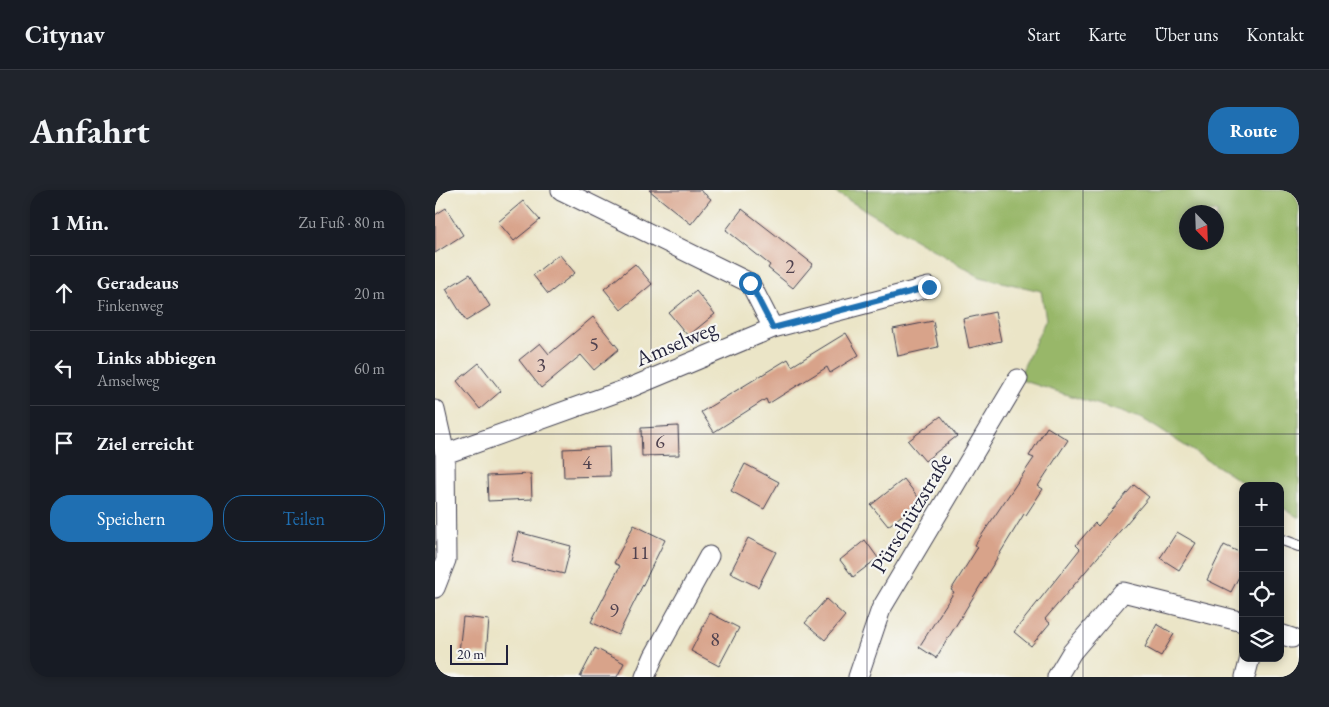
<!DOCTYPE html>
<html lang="de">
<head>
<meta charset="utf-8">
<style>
  :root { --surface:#171b24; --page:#20242c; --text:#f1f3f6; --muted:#9ea1a6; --line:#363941; --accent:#1f6fb2 }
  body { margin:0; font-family:"EB Garamond",serif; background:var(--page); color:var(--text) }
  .controls { position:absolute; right:15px; bottom:15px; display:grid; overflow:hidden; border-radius:10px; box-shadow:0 2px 8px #0003 }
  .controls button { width:45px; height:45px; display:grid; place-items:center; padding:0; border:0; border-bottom:1px solid var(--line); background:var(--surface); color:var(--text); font:25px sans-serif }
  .compass { position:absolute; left:744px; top:15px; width:45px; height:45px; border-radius:50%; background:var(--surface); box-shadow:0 2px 8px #0003; rotate:157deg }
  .scale { position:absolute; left:15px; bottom:12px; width:58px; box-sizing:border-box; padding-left:5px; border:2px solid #22223b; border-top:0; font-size:14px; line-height:18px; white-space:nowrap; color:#22223b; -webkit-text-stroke:4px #f6f6f2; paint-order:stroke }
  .stop { position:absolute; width:15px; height:15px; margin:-11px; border:4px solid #1f6fb2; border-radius:50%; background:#fff }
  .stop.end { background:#1f6fb2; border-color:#fff; box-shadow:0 1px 5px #0008 }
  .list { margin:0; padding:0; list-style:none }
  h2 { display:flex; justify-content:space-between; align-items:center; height:65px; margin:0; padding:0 20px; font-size:21px }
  h2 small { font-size:16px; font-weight:400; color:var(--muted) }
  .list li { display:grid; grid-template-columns:32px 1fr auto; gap:15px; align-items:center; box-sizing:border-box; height:75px; padding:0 20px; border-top:1px solid var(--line) }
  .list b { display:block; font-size:19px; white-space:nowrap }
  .list p { margin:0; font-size:16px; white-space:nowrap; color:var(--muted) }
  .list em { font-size:16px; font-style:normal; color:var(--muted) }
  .actions { display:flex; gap:10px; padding:15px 20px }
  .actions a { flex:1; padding:11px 0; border:1px solid var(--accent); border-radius:20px; text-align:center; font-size:18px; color:var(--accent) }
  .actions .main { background:var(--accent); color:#fff }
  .icon { flex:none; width:28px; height:28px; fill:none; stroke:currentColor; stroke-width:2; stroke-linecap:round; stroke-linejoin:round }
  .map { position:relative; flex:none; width:864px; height:487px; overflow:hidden; border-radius:20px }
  header { display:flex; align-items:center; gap:30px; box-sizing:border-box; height:70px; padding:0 25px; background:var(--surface); border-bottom:1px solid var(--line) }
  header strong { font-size:24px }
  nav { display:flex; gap:28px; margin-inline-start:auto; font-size:18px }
  .intro { display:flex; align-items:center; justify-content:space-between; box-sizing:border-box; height:120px; padding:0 30px }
  h1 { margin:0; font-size:35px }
  .button { padding:12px 22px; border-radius:20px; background:var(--accent); color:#fff; font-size:18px; font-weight:700 }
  main { display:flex; gap:30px; padding:0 30px }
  aside { flex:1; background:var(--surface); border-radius:20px; box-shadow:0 2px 8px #0003 }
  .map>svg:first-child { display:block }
  .forest { fill:#98b769; stroke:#5d6c52; fill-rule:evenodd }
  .building { fill:#d8a38a }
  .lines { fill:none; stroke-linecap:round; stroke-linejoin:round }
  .lane-casing { stroke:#403f50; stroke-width:12 }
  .street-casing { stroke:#403f50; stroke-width:21 }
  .lane { stroke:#fff; stroke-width:10 }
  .street { stroke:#fff; stroke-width:19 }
  .route { stroke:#1f6fb2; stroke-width:6 }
  .grid { fill:none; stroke:#22223b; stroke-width:1; stroke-opacity:0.55 }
  .labels { text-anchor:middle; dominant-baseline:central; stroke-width:4.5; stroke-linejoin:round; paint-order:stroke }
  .number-label { font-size:20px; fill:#50424f }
  .street-label { font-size:22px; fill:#22223b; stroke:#f6f6f2 }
</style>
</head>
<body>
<header>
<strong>Citynav</strong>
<nav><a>Start</a><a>Karte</a><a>Über uns</a><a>Kontakt</a></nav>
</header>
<div class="intro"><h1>Anfahrt</h1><a class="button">Route</a></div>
<main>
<aside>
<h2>1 Min.<small>Zu Fuß · 80 m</small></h2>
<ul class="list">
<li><svg class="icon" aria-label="ahead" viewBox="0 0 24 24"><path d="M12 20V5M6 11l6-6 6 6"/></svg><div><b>Geradeaus</b><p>Finkenweg</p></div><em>20 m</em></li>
<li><svg class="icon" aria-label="left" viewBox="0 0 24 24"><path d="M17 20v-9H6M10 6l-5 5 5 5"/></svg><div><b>Links abbiegen</b><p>Amselweg</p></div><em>60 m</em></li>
<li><svg class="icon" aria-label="arrive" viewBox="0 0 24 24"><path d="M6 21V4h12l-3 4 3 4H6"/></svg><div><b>Ziel erreicht</b></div></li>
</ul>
<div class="actions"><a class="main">Speichern</a><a>Teilen</a></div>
</aside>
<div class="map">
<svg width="864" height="487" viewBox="0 0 864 487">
  <rect width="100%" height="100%" fill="#f6f6f2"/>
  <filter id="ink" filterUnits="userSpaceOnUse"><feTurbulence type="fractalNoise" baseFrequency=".02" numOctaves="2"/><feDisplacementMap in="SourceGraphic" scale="10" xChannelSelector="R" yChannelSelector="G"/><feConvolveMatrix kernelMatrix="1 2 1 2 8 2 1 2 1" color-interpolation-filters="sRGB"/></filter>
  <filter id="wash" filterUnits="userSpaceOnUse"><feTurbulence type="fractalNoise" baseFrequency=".0096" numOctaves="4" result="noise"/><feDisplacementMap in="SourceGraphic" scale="20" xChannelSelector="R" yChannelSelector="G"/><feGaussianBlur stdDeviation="1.12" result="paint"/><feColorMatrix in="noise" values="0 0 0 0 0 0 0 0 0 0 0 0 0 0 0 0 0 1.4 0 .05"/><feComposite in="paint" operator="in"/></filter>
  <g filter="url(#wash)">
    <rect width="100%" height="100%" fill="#ebe5c7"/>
    <path class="forest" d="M396,0H858L864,15V328L845,316V296H813L708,229L583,189L611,129L606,101L545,87ZM752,22H782V52H752Z"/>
    <g id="blocks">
      <path class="building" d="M214,0H265L276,9L256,34Z
        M88,11L105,30L79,51L63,32Z
        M11,18L28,45L0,63V25Z
        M307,19L378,74L358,98L333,78L335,75L291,40Z
        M124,64L140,83L113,104L98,85Z
        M200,74L217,94L186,120L169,99Z
        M35,84L55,116L31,131L11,99Z
        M261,101L280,124L253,146L234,123Z
        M560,122L566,151L534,158L528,129Z
        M158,127L184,159L159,180L146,165L106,198L84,170L105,153L114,164Z
        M498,131L503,157L463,166L458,139Z
        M411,143L424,165L395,183L392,177L333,214L331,209L279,242L266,222L353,169L357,176Z
        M44,173L66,201L45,219L22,191Z
        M506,226L522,246L490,271L473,251Z
        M243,236L244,265L207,266L206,238Z
        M612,237L633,250L603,296L608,299L591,325L589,324L501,468L484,457L519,402L516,400L543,357L540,355L599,268L594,266Z
        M174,257L175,286L129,287L128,259Z
        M310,274L344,292L329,319L296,301Z
        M96,284L97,309L53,311L52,286Z
        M469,289L486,311L453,336L436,315Z
        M699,295L714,307L610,429L615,433L596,456L579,442L645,359L641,355L660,333L663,336Z
        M199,335L230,350L183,445L156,432L185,376L179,373Z
        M83,342L136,356L129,384L76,371Z
        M742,342L761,353L744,380L725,368Z
        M313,348L341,362L323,397L295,383Z
        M430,350L443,368L418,387L405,370Z
        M789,355L808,364V379L796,402L772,390Z
        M391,409L410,426L390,450L370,433Z
        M275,423L304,438L284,476L256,461Z
        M28,427L54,430L51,464L24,462Z
        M722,434L739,444L726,466L710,457Z
        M160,458L189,473L182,487H145Z"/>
    </g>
  </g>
  <g filter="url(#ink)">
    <use href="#blocks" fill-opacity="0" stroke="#403f50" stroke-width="1"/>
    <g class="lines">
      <defs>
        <path id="lane" d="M845,349L864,356"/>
        <path id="street" d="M126,0L315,93L338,138
          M0,220L10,264L11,370L0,398
          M10,264L197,197L338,138L494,97
          M845,444L857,448
          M210,487L219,466L274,366
          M423,487L446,419L583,189
          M622,487L637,462L688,402L808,432
          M810,487L815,468"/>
      </defs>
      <use href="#lane" class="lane-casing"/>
      <use href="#street" class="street-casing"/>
      <use href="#lane" class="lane"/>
      <use href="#street" class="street"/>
    </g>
  </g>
  <g class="lines" filter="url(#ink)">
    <path class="route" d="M315,93L338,138L494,97"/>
  </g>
  <path class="grid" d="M216,0V487M432,0V487M648,0V487M0,244H864"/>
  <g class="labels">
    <g class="number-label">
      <text x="355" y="76">2</text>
      <text x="159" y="154">5</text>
      <text x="106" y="175">3</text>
      <text x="225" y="251">6</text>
      <text x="152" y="272">4</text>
      <text x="205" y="362">11</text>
      <text x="179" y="420">9</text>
      <text x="280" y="449">8</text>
    </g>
    <g class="street-label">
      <text transform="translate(241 153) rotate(-23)">Amselweg</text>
      <text transform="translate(476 323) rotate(-59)">Pürschützstraße</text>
    </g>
  </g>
</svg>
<div class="controls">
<button>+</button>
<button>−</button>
<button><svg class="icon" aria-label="locate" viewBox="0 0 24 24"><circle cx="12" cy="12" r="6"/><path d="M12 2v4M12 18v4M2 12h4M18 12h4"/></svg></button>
<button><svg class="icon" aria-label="layers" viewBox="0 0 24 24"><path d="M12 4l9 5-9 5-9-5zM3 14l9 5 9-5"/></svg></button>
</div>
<svg class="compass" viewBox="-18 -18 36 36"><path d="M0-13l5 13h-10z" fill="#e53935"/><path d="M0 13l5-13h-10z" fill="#9ea1a6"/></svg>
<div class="scale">20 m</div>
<div class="stop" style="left:315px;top:93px"></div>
<div class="stop end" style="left:494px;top:97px"></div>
</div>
</main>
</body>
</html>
